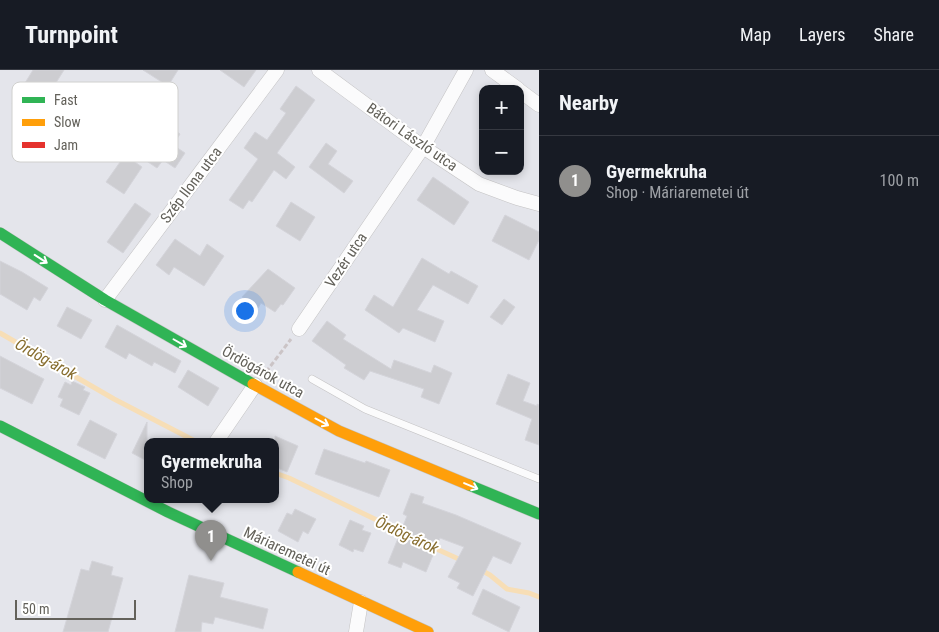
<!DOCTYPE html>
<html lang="en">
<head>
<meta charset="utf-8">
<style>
  :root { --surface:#171b24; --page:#242831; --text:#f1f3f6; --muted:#9ea1a6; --line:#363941; --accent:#908f8d }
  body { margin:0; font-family:"Roboto Condensed",sans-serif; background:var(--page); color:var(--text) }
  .controls { position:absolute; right:15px; top:15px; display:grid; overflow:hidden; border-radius:10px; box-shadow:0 2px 8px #0003 }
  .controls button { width:45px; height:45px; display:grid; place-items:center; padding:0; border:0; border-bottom:1px solid var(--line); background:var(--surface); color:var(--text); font:25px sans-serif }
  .scale { position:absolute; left:15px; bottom:12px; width:121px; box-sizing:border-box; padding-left:5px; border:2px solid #63615a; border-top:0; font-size:14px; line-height:18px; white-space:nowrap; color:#63615a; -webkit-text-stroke:4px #fff; paint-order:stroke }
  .you { position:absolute; left:244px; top:240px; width:18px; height:18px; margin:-12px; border:4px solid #fff; border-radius:50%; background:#1a73e8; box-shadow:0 0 0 8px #1a73e833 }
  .badge { display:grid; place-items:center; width:32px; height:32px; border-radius:50%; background:var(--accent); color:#fff; font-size:16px; font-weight:700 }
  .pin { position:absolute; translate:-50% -41px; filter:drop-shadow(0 1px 2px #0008) }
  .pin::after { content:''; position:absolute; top:26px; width:18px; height:15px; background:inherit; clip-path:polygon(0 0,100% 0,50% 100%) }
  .popup { position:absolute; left:144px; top:368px; width:135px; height:65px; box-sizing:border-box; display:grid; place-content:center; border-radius:10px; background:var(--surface); filter:drop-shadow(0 1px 4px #0005); font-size:16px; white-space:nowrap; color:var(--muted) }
  .popup b { font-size:19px; color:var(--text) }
  .popup::after { content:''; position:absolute; left:50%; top:100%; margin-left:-10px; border:10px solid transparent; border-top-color:var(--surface) }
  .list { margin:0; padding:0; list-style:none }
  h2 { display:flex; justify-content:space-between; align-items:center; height:65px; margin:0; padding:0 20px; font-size:21px }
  h2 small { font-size:16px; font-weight:400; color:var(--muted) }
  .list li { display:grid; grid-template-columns:32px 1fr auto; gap:15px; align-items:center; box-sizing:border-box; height:90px; padding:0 20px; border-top:1px solid var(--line) }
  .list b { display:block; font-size:19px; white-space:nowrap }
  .list p { margin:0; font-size:16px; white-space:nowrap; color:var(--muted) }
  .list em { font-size:16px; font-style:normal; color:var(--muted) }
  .map { position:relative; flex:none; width:539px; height:562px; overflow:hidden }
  header { display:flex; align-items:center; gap:30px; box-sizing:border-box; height:70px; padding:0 25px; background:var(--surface); border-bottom:1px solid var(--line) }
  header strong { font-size:24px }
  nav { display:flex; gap:28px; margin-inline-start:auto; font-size:18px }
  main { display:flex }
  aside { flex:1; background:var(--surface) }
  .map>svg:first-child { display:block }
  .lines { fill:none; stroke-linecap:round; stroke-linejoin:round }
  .stream { stroke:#f7deb6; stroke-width:5 }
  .building { fill:#cdcdd1; stroke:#d4d4da }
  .lane-casing { stroke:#c3c2c3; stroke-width:8 }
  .street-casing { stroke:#c3c2c3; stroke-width:15 }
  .fast-casing { stroke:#c3c3c2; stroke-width:12 }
  .slow-casing { stroke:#c3c3c2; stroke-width:12 }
  .path { stroke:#cbc4c6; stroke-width:3; stroke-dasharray:5 2.5; stroke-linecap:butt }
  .lane { stroke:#fbfbfc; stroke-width:7 }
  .street { stroke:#fbfbfc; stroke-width:14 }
  .fast { stroke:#30b455; stroke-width:11 }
  .slow { stroke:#ff9f0a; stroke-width:11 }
  .oneway { stroke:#fff }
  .labels { text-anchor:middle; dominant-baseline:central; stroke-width:4; stroke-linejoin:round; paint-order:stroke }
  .street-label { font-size:15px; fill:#63615a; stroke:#fff }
  .water-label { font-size:16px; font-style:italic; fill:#876d2e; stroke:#fff }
  .key { fill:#fff; stroke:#d0d0ce; stroke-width:1 }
  .key-label { font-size:14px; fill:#63615a }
</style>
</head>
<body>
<header>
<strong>Turnpoint</strong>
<nav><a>Map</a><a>Layers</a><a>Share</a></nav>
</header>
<main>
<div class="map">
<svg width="539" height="562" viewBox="0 0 539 562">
  <rect width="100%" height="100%" fill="#e4e5eb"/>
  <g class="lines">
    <path class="stream" d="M0,263L114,329L197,372
      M275,403L289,408L406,464
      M430,476L463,491
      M479,499L490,505L507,519L529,523L539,527"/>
  </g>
  <path class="building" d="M33,0H64L34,48L12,34Z
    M143,0H178L168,16Z
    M220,0H256L244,17Z
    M296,16L315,30L277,83L295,97L286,109L274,100L252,132L249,130L243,139L229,130L258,89L244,78L255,62L267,70L286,43L280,39Z
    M88,24L106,36L91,59L73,48Z
    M165,54L180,64L173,75L185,83L175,98L163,90L157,98L142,88Z
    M326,73L337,81L328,94L353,111L344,123L309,97Z
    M125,85L142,97L124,124L106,112Z
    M433,107L469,132L454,155L417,130Z
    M291,132L315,147L300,171L276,156Z
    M135,133L151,144L123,183L107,172Z
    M505,145L539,162V170L529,190L492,171Z
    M175,169L200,186L207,174L224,186L204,216L174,197L169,205L156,195Z
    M422,188L449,204L451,201L478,216L468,234L433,215L417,240L444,251L435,272L403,258L399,263L365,240L374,225L393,237Z
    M0,191L22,202L48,218L40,231L34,227L27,240L0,224Z
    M268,199L295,218L283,235L281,234L275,242L261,233L258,238L242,227Z
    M504,229L515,237L502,255L490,247Z
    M67,237L92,250L81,269L57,256Z
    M327,251L346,265L343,269L391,299L394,290L431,303L434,295L452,303L439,334L421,327L424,319L370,301L364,310L344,298L346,295L312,271Z
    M117,255L181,291L175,303L154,292L152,296L129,283L126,289L105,277Z
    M0,286L44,309L32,334L0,318Z
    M188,300L219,318L208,336L178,317Z
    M508,304L530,313L523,331L537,336V334L539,335V375L525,370L532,349L496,334Z
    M72,311L85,317L83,320L90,323L79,345L60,336L63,329L58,327L65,312L71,315Z
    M90,350L117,364L105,389L77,375Z
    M147,352V391L132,383Z
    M275,366L298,376L287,402L275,397Z
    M324,379L365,393L366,391L390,400L379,427L315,404Z
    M411,423L424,427L422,433L456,445L521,473L511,494L493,486L473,526L457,518L460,513L448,507L464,477L440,468L426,502L403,492L401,498L388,493L407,446L403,444Z
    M295,439L316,449L308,464L303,461L298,472L278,461L287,443L292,445Z
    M350,450L364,456L362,460L371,463L363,482L354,479L353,482L339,475Z
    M92,491L113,497L111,505L123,508L108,562H63L81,499L89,501Z
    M189,505L224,513L220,527L268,539L263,559L215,547L213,554L202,552L201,562H175Z
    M483,519L520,537L509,562L472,544Z"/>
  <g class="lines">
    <defs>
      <path id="lane" d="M312,309L365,339L539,409"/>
      <path id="street" d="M319,0L423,77L479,114L517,128L539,134
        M492,0L518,19
        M520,21L539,35
        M105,230L277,0
        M299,259L423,77L466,0
        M216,372L255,315
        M356,562L361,532"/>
      <path id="fast" d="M0,163L105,230L253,314
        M0,356L168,442L298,502
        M469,415L539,444"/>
      <path id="slow" d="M253,314L339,361L469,415
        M298,502L428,562"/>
    </defs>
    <use href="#lane" class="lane-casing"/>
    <use href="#street" class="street-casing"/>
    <use href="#fast" class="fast-casing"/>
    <use href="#slow" class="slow-casing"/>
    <path class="path" d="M266,302L291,269"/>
    <use href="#lane" class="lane"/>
    <use href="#street" class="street"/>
    <use href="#fast" class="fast"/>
    <use href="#slow" class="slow"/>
  </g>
  <defs><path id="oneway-shaft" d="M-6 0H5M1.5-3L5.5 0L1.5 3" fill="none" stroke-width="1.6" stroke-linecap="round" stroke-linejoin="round" transform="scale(1.25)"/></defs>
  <g class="oneway">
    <use href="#oneway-shaft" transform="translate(41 189) rotate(33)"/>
    <use href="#oneway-shaft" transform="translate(180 273) rotate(30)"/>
    <use href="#oneway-shaft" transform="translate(322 352) rotate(28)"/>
    <use href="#oneway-shaft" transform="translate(471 416) rotate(23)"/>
  </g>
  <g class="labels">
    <g class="street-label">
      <text transform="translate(412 67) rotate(35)">Bátori László utca</text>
      <text transform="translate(191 115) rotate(-53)">Szép Ilona utca</text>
      <text transform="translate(346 190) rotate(-56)">Vezér utca</text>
      <text transform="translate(263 302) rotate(29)">Ördögárok utca</text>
      <text transform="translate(287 481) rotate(25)">Máriaremetei út</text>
    </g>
    <g class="water-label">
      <text transform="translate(46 289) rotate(29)">Ördög-árok</text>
      <text transform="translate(407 465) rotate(25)">Ördög-árok</text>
    </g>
  </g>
  <rect x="12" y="12" width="166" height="80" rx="8" class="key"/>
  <rect x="22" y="27" width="23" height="6" fill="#30b455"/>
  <rect x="22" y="49" width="23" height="7" fill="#ff9f0a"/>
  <rect x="22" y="72" width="23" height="6" fill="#e5322d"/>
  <g class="key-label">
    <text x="54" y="35">Fast</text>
    <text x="54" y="57">Slow</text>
    <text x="54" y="80">Jam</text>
  </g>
</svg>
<div class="controls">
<button>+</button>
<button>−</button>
</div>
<div class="scale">50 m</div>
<div class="you"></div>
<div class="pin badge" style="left:211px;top:491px">1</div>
<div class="popup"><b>Gyermekruha</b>Shop</div>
</div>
<aside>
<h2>Nearby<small></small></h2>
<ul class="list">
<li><span class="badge">1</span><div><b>Gyermekruha</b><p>Shop · Máriaremetei út</p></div><em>100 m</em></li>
</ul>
</aside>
</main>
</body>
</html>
